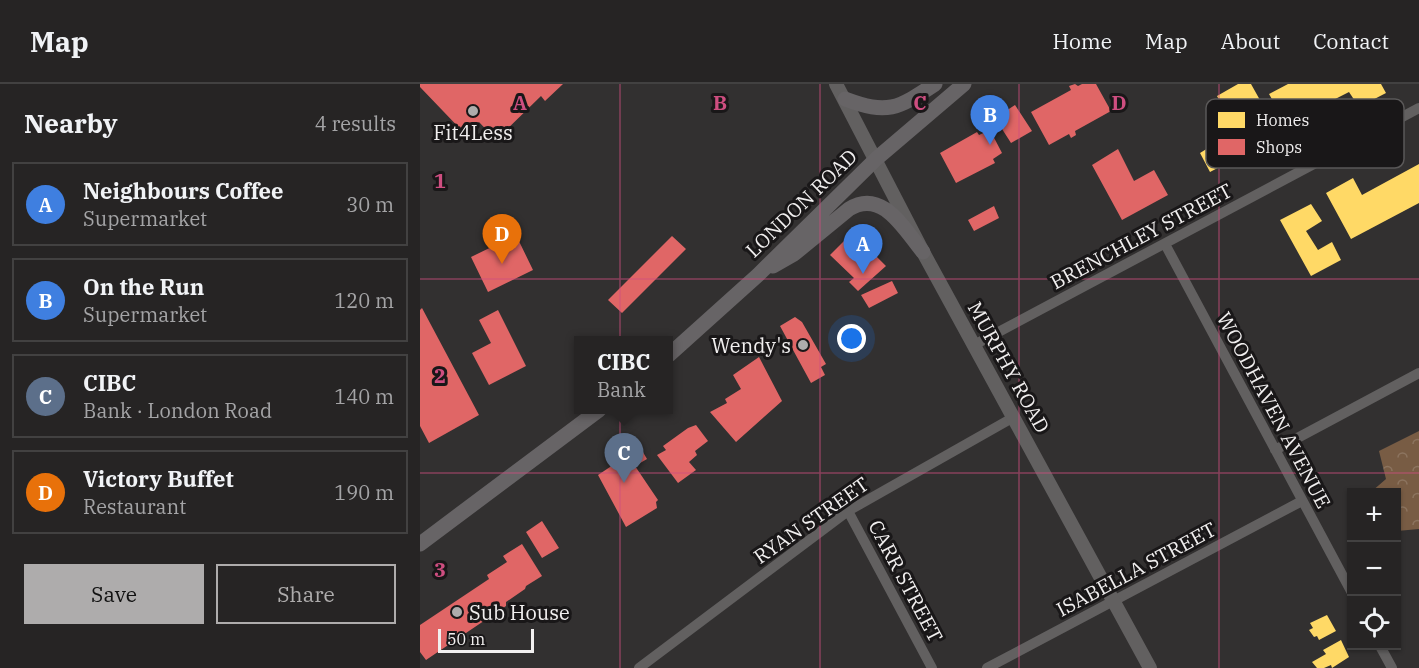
<!DOCTYPE html>
<html lang="en">
<head>
<meta charset="utf-8">
<style>
  :root { --surface:#262424; --page:#323031; --text:#f1f3f6; --muted:#a4a4a6; --line:#424141; --accent:#aeacac }
  body { margin:0; font-family:"IBM Plex Serif",serif; background:var(--page); color:var(--text) }
  .controls { position:absolute; right:18px; bottom:18px; display:grid; overflow:hidden; border-radius:0px; box-shadow:0 2px 4px #0004 }
  .controls button { width:54px; height:54px; display:grid; place-items:center; padding:0; border:0; border-bottom:2px solid var(--line); background:var(--surface); color:var(--text); font:30px sans-serif }
  .scale { position:absolute; left:18px; bottom:15px; width:96px; box-sizing:border-box; padding-left:6px; border:3px solid #f1efef; border-top:0; font-size:16px; line-height:21px; white-space:nowrap; color:#f1efef; -webkit-text-stroke:4px #191718; paint-order:stroke }
  .you { position:absolute; left:432px; top:255px; width:21px; height:21px; margin:-15px; border:4px solid #fff; border-radius:50%; background:#1a73e8; box-shadow:0 0 0 9px #1a73e833 }
  .badge { display:grid; place-items:center; width:39px; height:39px; border-radius:50%; background:var(--accent); color:#fff; font-size:20px; font-weight:700 }
  .pin { position:absolute; translate:-50% -50px; filter:drop-shadow(0 2px 3px #0008) }
  .pin::after { content:''; position:absolute; top:32px; width:21px; height:18px; background:inherit; clip-path:polygon(0 0,100% 0,50% 100%) }
  .popup { position:absolute; left:154px; top:252px; width:99px; height:78px; box-sizing:border-box; display:grid; place-content:center; border-radius:0px; background:var(--surface); filter:drop-shadow(0 2px 4px #0005); font-size:20px; white-space:nowrap; color:var(--muted) }
  .popup b { font-size:22px; color:var(--text) }
  .popup::after { content:''; position:absolute; left:50%; top:100%; margin-left:-12px; border:12px solid transparent; border-top-color:var(--surface) }
  .list { margin:0; padding:0; list-style:none }
  h2 { display:flex; justify-content:space-between; align-items:center; height:78px; margin:0; padding:0 24px; font-size:26px }
  h2 small { font-size:20px; font-weight:400; color:var(--muted) }
  .list li { display:grid; grid-template-columns:39px 1fr auto; gap:18px; align-items:center; box-sizing:border-box; height:84px; margin:0 12px 12px; padding:0 12px; border:2px solid var(--line); border-radius:0px }
  .list b { display:block; font-size:22px; white-space:nowrap }
  .list p { margin:0; font-size:20px; white-space:nowrap; color:var(--muted) }
  .list em { font-size:20px; font-style:normal; color:var(--muted) }
  .actions { display:flex; gap:12px; padding:18px 24px }
  .actions a { flex:1; padding:14px 0; border:2px solid var(--accent); border-radius:0px; text-align:center; font-size:21px; color:var(--accent) }
  .actions .main { background:var(--accent); color:#111 }
  .icon { flex:none; width:33px; height:33px; fill:none; stroke:currentColor; stroke-width:2; stroke-linecap:round; stroke-linejoin:round }
  .map { position:relative; flex:none; width:999px; height:584px; overflow:hidden }
  header { display:flex; align-items:center; gap:36px; box-sizing:border-box; height:84px; padding:0 30px; background:var(--surface); border-bottom:2px solid var(--line) }
  header strong { font-size:28px }
  nav { display:flex; gap:33px; margin-inline-start:auto; font-size:21px }
  main { display:flex }
  aside { flex:1; background:var(--surface) }
  .map>svg:first-child { display:block }
  .forest { fill:url(#forest-crowns) }
  .homes { fill:#ffd966 }
  .shops { fill:#e06666 }
  .lines { fill:none; stroke-linecap:round; stroke-linejoin:round }
  .minor { stroke:#626060; stroke-width:10 }
  .tertiary { stroke:#626060; stroke-width:14 }
  .secondary { stroke:#676466; stroke-width:15 }
  .grid { fill:none; stroke:#ce4e80; stroke-width:1.5; stroke-opacity:0.55 }
  .poi-dot { fill:#aeacac; stroke:#191718; stroke-width:2 }
  .labels { text-anchor:middle; dominant-baseline:central; stroke-width:6; stroke-linejoin:round; paint-order:stroke }
  .poi-label { font-size:20px; fill:#f1efef; stroke:#191718 }
  .street-label { font-size:20px; fill:#f1efef; stroke:#191718 }
  .key { fill:#191718; stroke:#5a5858; stroke-width:1.5 }
  .key-label { font-size:16px; fill:#f1efef }
  .grid-label { font-size:20px; text-anchor:middle; font-weight:bold; fill:#ce4e80; stroke:#191718; stroke-width:6; stroke-linejoin:round; paint-order:stroke }
</style>
</head>
<body>
<header>
<strong>Map</strong>
<nav><a>Home</a><a>Map</a><a>About</a><a>Contact</a></nav>
</header>
<main>
<aside>
<h2>Nearby<small>4 results</small></h2>
<ul class="list">
<li><span class="badge" style="background:#3f7fe0">A</span><div><b>Neighbours Coffee</b><p>Supermarket</p></div><em>30 m</em></li>
<li><span class="badge" style="background:#3f7fe0">B</span><div><b>On the Run</b><p>Supermarket</p></div><em>120 m</em></li>
<li><span class="badge" style="background:#5c6f8a">C</span><div><b>CIBC</b><p>Bank · London Road</p></div><em>140 m</em></li>
<li><span class="badge" style="background:#e8710a">D</span><div><b>Victory Buffet</b><p>Restaurant</p></div><em>190 m</em></li>
</ul>
<div class="actions"><a class="main">Save</a><a>Share</a></div>
</aside>
<div class="map">
<svg width="999" height="584" viewBox="0 0 999 584">
  <defs>
    <pattern id="forest-crowns" width="20" height="18" patternUnits="userSpaceOnUse" patternTransform="scale(1.5)"><rect width="20" height="18" fill="#785c44"/><path d="M2 6a3 3 0 1 1 6 0M12 15a3 3 0 1 1 6 0" fill="none" stroke="#8c745f"/></pattern>
  </defs>
  <rect width="100%" height="100%" fill="#323030"/>
  <path class="forest" d="M999,347V445L977,447L976,408H951L966,395L959,367Z"/>
  <path class="homes" d="M818,0H831L864,59L832,76L797,12Z
    M868,0H961L966,9L939,23L929,8L866,40L849,10Z
    M801,56L811,77L790,88L780,69Z
    M999,80V119L931,155L906,109L933,94L942,111Z
    M891,120L902,137L886,147L898,166L912,158L921,176L891,192L860,136Z
    M907,531L916,547L899,556L897,552L894,553L889,546L893,544L890,539Z
    M921,556L929,573L912,584L911,581L904,584H897L892,578L906,570L903,566Z"/>
  <path class="shops" d="M0,0H143L125,17L121,12L76,56L59,38L46,51L0,3Z
    M655,0L658,2L662,0H676L691,27L655,47L656,51L651,54L649,50L629,61L611,28L651,6L649,2Z
    M595,21L612,47L591,59L575,34Z
    M570,46L582,69L573,75L575,79L536,99L520,69L557,48L559,51Z
    M698,65L714,97L734,86L748,111L702,136L672,81Z
    M574,122L579,134L554,147L548,136Z
    M96,151L113,186L68,208L51,173Z
    M252,152L266,165L202,229L188,216Z
    M427,154L450,177L456,172L466,182L438,207L429,198L434,194L410,171Z
    M472,197L478,209L449,224L441,211Z
    M2,224L59,331L9,359L0,342V226Z
    M78,226L106,282L69,301L52,269L71,259L59,236Z
    M375,233L382,238L406,280L401,283L405,291L391,299L360,242Z
    M339,273L362,317L316,358L290,328L307,319L305,315L321,305L313,291Z
    M276,341L288,357L275,367L277,371L269,378L276,386L258,399L237,371L246,366L243,362L268,344Z
    M217,358L227,375L215,382L238,416L236,418L237,424L206,443L178,391L208,371L205,365Z
    M122,437L139,464L122,474L106,448Z
    M102,460L122,492L106,502L105,505L86,518V522L6,576L0,568V541L69,495L67,491L87,478L83,472Z"/>
  <g class="lines">
    <path class="minor" d="M745,160L932,509
      M554,261L999,24
      M855,366L999,289
      M428,427L512,584
      M960,562L972,584
      M219,584L428,427L594,333
      M567,584L882,417"/>
    <path class="tertiary" d="M416,0L503,168L730,584"/>
    <path class="secondary" d="M425,15C468,31 477,25 515,0
      M353,182L374,170L429,125C462,104 484,145 503,168
      M249,271L338,191L456,75L544,0
      M0,460L179,326"/>
  </g>
  <path class="grid" d="M200,0V584M400,0V584M599,0V584M799,0V584M0,195H999M0,389H999"/>
  <g class="poi-dot">
    <circle cx="53" cy="27" r="6"/>
    <circle cx="383" cy="261" r="6"/>
    <circle cx="37" cy="528" r="6"/>
  </g>
  <g class="labels">
    <g class="poi-label">
      <text x="53" y="48">Fit4Less</text>
      <text x="371" y="261" text-anchor="end">Wendy's</text>
      <text x="49" y="528" text-anchor="start">Sub House</text>
    </g>
    <g class="street-label">
      <text transform="translate(381 119) rotate(-44)">LONDON ROAD</text>
      <text transform="translate(721 152) rotate(-28)">BRENCHLEY STREET</text>
      <text transform="translate(589 283) rotate(61)">MURPHY ROAD</text>
      <text transform="translate(854 326) rotate(62)">WOODHAVEN AVENUE</text>
      <text transform="translate(391 436) rotate(-35)">RYAN STREET</text>
      <text transform="translate(716 485) rotate(-28)">ISABELLA STREET</text>
      <text transform="translate(486 497) rotate(62)">CARR STREET</text>
    </g>
  </g>
  <rect x="786" y="15" width="198" height="69" rx="9" class="key"/>
  <rect x="798" y="28" width="27" height="16" fill="#ffd966"/>
  <rect x="798" y="55" width="27" height="16" fill="#e06666"/>
  <g class="key-label">
    <text x="836" y="42">Homes</text>
    <text x="836" y="69">Shops</text>
  </g>
  <g class="grid-label">
    <text x="100" y="26">A</text>
    <text x="300" y="26">B</text>
    <text x="500" y="26">C</text>
    <text x="699" y="26">D</text>
    <text x="20" y="104">1</text>
    <text x="20" y="299">2</text>
    <text x="20" y="493">3</text>
  </g>
</svg>
<div class="controls">
<button>+</button>
<button>−</button>
<button><svg class="icon" aria-label="locate" viewBox="0 0 24 24"><circle cx="12" cy="12" r="6"/><path d="M12 2v4M12 18v4M2 12h4M18 12h4"/></svg></button>
</div>
<div class="scale">50 m</div>
<div class="you"></div>
<div class="pin badge" style="left:443px;top:190px;background:#3f7fe0">A</div>
<div class="pin badge" style="left:570px;top:61px;background:#3f7fe0">B</div>
<div class="pin badge" style="left:204px;top:399px;background:#5c6f8a">C</div>
<div class="popup"><b>CIBC</b>Bank</div>
<div class="pin badge" style="left:82px;top:180px;background:#e8710a">D</div>
</div>
</main>
</body>
</html>
